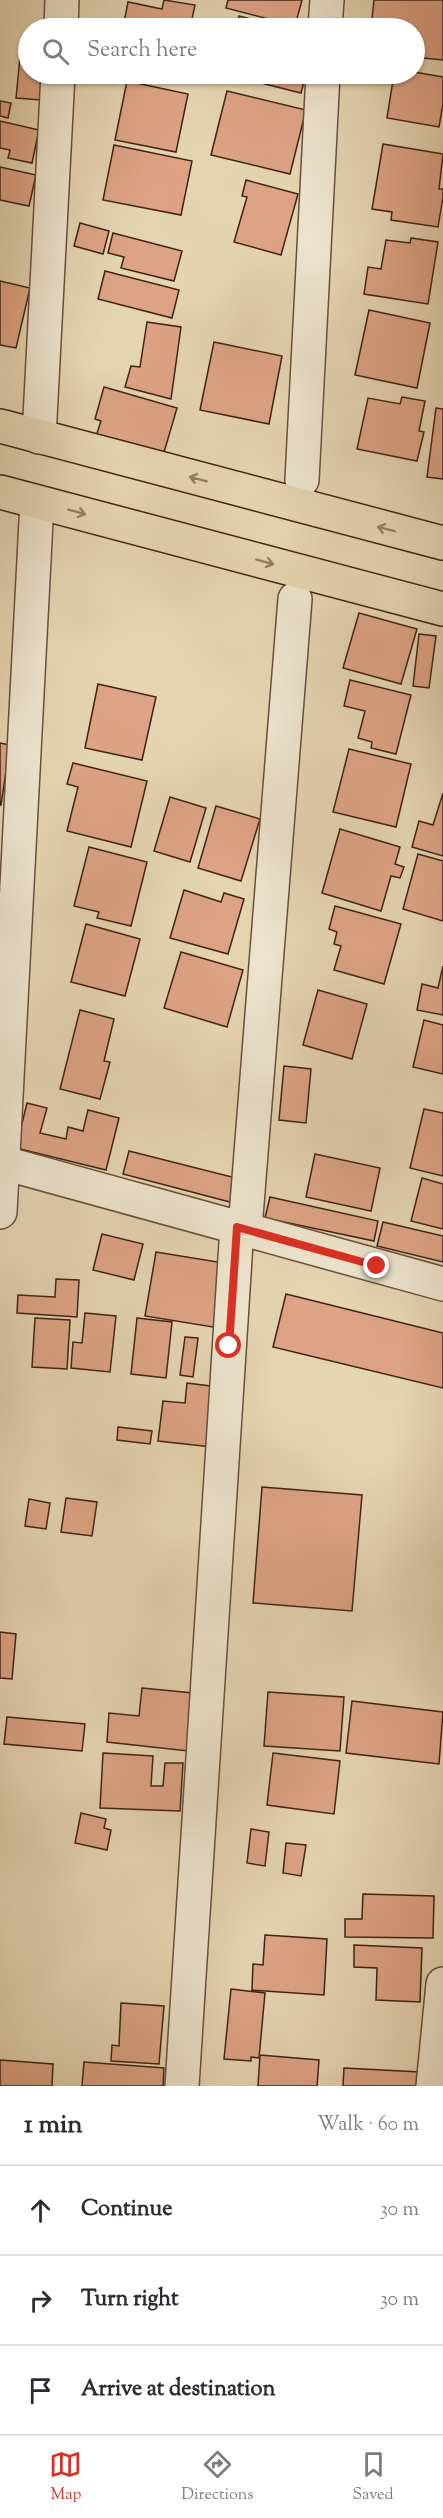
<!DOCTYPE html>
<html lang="en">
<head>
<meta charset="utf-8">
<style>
  :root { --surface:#fff; --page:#f2f2f3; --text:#2b2b33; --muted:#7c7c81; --line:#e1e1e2; --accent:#d93025 }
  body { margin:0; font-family:"Sorts Mill Goudy",serif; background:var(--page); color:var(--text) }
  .stop { position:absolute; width:18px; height:18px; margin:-14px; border:4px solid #d93025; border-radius:50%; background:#fff }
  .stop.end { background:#d93025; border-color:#fff; box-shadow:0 2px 6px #0008 }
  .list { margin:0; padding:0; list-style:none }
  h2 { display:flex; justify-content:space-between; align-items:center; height:78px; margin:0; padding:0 24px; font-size:26px }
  h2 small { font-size:20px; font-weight:400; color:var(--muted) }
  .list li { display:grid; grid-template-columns:39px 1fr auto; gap:18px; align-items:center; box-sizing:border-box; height:90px; padding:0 24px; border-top:2px solid var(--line) }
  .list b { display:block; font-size:22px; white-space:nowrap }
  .list em { font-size:20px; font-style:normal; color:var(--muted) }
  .icon { flex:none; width:33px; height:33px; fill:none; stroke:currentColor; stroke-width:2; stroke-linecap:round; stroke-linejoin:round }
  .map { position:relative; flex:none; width:443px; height:2086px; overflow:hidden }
  .search { position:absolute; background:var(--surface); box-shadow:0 2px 4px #0004; left:18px; right:18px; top:18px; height:66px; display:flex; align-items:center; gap:15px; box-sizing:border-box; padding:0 21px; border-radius:33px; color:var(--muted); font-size:22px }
  .sheet { height:348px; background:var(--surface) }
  nav { display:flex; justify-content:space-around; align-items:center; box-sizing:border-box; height:84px; border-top:2px solid var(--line); background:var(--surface); font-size:16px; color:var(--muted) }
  nav a { display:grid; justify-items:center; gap:3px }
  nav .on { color:var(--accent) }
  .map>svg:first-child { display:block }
  .building { fill:#dda384; stroke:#402314; stroke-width:1.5 }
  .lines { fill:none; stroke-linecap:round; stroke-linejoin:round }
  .minor-casing { stroke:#694f3b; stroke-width:36 }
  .major-casing { stroke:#402314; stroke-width:36 }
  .minor { stroke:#ede3cc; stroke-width:33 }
  .major { stroke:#e4d4b0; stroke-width:33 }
  .oneway { stroke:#927c62 }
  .route { stroke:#d93025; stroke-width:8 }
</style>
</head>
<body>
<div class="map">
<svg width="443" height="2086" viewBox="0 0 443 2086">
  <rect width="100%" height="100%" fill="#e4d4b0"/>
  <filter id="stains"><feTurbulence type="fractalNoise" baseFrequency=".00333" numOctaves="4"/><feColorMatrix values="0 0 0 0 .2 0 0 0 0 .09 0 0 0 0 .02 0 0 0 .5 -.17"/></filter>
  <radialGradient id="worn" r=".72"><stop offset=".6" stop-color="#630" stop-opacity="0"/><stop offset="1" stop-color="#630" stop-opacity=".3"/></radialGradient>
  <path class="building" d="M164,0L195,5L190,28H123L128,2L162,9Z
    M228,0H302L295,26L226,8Z
    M374,0H443V60L414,57V28H371Z
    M239,16L287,28H236Z
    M21,47H28V74H43L41,100L16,98Z
    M414,72L443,77V104L439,127L387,118L394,74Z
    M238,74H306L301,93L237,77Z
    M127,81L188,94L176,152L115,140Z
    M227,91L306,110L290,174L211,155Z
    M0,101L11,103L8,118L0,116Z
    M0,121L39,130L32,163L8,158L10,150L0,148Z
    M383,144L443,154L439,189H443V197L438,227L391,220L392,212L372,209Z
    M114,145L192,161L181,215L103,200Z
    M0,167L36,175L29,206L0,200Z
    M246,180L298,194L281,255L234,242L247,197L242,196Z
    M80,223L109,231L103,254L74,246Z
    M113,233L182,251L174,281L121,268L124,257L108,253Z
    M411,238L438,242L428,304L364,294L368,267L381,269L386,240L410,243Z
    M105,271L179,290L172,318L98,299Z
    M0,281L30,288L16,348L0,345Z
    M369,310L430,323L417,388L355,375Z
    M147,322L181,327L171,399L125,387L131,366L140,367Z
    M214,342L282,356L269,424L200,410Z
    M104,387L177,408L160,466L93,446L101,421L95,419Z
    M402,397L425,401L419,431L424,432L417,461L357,449L368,398L400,404Z
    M436,408L443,409V479L427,477Z
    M359,613L417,629L401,684L343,668Z
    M419,634L436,636L429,688L413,686Z
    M350,680L411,695L396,754L371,748L372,742L358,738L365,711L344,706Z
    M98,684L156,697L142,760L85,748Z
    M0,743L10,745L1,805H0Z
    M349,749L411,764L396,827L333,812Z
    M73,763L147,781L131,847L67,831L78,787L67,784Z
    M443,793V856L412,847L419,821L433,825Z
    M170,797L206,808L190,862L154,851Z
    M216,806L260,819L241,881L198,868Z
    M340,829L400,847L395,864L404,867L400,878L391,876L381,911L322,893Z
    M89,847L147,862L131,926L97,918L99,912L74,906Z
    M418,854L443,861V921L403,909Z
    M184,890L221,902L224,893L244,899L228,954L170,938Z
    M335,906L401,924L384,984L334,970L341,946L334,944L337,932L329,929Z
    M86,924L140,939L125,996L71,982Z
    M181,952L243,970L227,1027L164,1008Z
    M443,966V1015L417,1010L422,984L438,988Z
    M318,990L367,1004L352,1059L303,1045Z
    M80,1010L114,1019L104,1061L110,1062L100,1099L60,1089Z
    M424,1020L443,1025V1074L413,1067Z
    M284,1066L311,1069L306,1123L279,1120Z
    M27,1103L47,1108L40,1133L66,1139L68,1127L83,1131L88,1110L119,1118L106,1170L16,1148Z
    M424,1109L443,1113V1176L410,1168Z
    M129,1151L236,1178L230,1202L123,1174Z
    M315,1154L380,1168L371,1211L306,1197Z
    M422,1178L443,1184V1229L411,1221Z
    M270,1197L378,1221L374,1241L265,1218Z
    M383,1222L443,1236V1262L377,1246Z
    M102,1234L143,1244L134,1280L93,1270Z
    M156,1252L230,1264L219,1328L145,1316Z
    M56,1279L79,1280L77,1317L17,1313L18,1295L55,1297Z
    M286,1294L443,1333V1388L273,1347Z
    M85,1313L116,1316L110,1372L71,1368L73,1342L82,1343Z
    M35,1318L70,1320L67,1369L32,1367Z
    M137,1318L172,1322L166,1378L131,1374Z
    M185,1337L198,1338L193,1377L180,1375Z
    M187,1383L218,1387L212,1447L158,1441L163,1401L185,1403Z
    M118,1427L152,1431L150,1444L117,1440Z
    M262,1487L362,1495L352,1611L253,1603Z
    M66,1498L97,1502L92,1536L61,1532Z
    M29,1499L50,1503L46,1529L25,1526Z
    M0,1632L16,1634L12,1679L0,1678Z
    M142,1688L193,1693L188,1751L107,1742L109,1713L139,1716Z
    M268,1692L344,1697L340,1751L264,1746Z
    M352,1701L443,1712L439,1764L346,1753Z
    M7,1717L85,1724L82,1751L4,1744Z
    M103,1753L153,1756L151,1786H163L165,1763H183L180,1811L100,1808Z
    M273,1753L340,1761L334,1814L267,1805Z
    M81,1813L106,1819L104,1828L111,1830L107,1850L75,1843Z
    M251,1829L269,1832L265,1866L247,1863Z
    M286,1843L306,1845L301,1876L283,1873Z
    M363,1894L434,1896L433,1938L345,1937V1919H362Z
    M265,1935L327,1939L324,1995L252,1990L253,1964L263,1965Z
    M354,1945L422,1948L420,2002L376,2000L377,1968L354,1967Z
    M231,1989L265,1993L259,2058L251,2057V2061L224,2059Z
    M121,2003L164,2006L159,2064L111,2061L112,2045L119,2046Z
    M260,2055L319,2060L317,2086H258Z
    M0,2060L53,2064L52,2086H0Z
    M84,2062L164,2068L163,2086H82Z
    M344,2068L420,2072L419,2086H343Z"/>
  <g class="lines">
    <defs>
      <path id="minor" d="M61,28L62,0
        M325,28L327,0
        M39,437L58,74
        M302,480L323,74
        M0,1162L443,1284
        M0,1212L37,502
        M245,1229L295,599
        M182,2086L237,1227
        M433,2086L443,1984"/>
      <path id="major" d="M0,426L443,543
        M0,492L443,609"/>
    </defs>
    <use href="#minor" class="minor-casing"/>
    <use href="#major" class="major-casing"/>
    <use href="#minor" class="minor"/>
    <use href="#major" class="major"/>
  </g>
  <defs><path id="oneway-shaft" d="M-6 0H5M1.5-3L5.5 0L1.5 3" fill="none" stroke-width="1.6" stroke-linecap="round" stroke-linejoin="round" transform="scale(1.5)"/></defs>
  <g class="oneway">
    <use href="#oneway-shaft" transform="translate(198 479) rotate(-165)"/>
    <use href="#oneway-shaft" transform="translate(77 512) rotate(15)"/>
    <use href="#oneway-shaft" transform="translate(386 529) rotate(-166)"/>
    <use href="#oneway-shaft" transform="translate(265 562) rotate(15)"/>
  </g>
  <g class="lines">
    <path class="route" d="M229,1346L237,1227L377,1266"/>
  </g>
  <rect width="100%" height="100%" filter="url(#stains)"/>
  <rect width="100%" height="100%" fill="url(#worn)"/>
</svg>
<div class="stop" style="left:229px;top:1346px"></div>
<div class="stop end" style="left:377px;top:1266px"></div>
<div class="search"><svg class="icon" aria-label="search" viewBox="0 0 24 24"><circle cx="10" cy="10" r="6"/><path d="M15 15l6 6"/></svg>Search here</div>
</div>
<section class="sheet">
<h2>1 min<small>Walk · 60 m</small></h2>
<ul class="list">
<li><svg class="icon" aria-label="ahead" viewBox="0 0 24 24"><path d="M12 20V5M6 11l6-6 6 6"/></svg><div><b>Continue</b></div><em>30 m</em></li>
<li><svg class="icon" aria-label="right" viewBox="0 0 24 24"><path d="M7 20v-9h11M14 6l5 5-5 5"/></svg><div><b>Turn right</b></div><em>30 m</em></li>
<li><svg class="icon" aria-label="arrive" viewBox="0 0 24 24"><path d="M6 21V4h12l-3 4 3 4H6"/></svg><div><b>Arrive at destination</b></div></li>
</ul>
</section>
<nav>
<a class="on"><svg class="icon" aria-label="map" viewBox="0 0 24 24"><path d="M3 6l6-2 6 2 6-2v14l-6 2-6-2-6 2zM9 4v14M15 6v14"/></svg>Map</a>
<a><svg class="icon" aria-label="directions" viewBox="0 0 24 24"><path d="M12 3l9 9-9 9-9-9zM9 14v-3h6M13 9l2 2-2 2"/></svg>Directions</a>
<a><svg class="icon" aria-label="saved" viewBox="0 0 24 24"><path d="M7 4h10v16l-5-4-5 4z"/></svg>Saved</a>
</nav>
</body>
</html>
